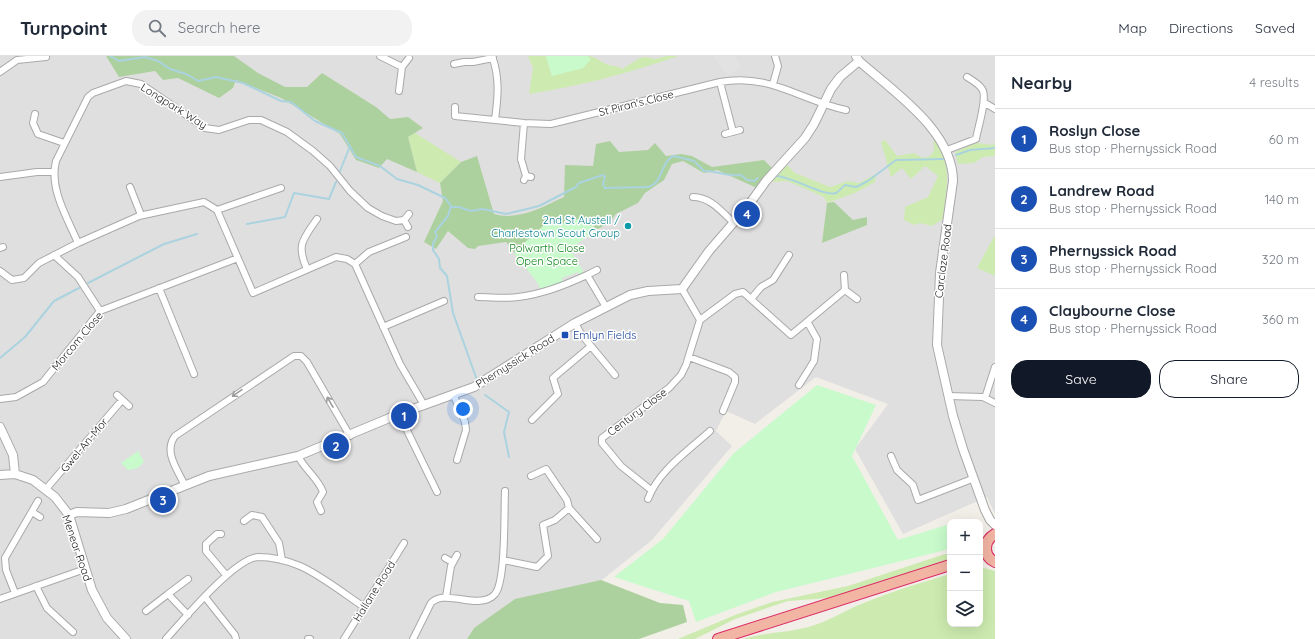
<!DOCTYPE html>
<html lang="en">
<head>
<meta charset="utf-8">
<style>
  :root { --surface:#fff; --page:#f2f2f3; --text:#1f2937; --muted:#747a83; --line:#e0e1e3; --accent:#111827 }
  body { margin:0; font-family:Quicksand,sans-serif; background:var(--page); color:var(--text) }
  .controls { position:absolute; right:12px; bottom:12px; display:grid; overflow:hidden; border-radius:8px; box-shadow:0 4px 16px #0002 }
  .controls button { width:36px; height:36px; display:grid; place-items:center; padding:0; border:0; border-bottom:1px solid var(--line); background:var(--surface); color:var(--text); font:20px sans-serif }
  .you { position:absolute; left:463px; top:353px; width:14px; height:14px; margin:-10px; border:3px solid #fff; border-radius:50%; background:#1a73e8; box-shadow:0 0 0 6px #1a73e833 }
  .badge { display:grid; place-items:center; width:26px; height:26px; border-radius:50%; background:var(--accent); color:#fff; font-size:13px; font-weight:700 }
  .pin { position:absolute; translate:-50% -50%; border:2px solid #fff; box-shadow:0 1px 4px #0006 }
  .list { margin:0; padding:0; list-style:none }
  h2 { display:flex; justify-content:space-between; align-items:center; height:52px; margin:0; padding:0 16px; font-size:17px }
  h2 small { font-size:13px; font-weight:400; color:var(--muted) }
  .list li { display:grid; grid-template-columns:26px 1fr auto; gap:12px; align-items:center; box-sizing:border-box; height:60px; padding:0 16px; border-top:1px solid var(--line) }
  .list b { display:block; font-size:15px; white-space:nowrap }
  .list p { margin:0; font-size:13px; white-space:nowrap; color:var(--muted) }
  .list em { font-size:13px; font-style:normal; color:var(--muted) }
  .actions { display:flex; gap:8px; padding:12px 16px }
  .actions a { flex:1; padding:9px 0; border:1px solid var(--accent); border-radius:16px; text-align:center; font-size:14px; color:var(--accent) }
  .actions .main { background:var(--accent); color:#fff }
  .icon { flex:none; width:22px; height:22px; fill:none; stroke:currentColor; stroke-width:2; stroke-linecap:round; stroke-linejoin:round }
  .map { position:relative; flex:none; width:995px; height:583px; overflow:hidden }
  header { display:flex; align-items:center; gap:24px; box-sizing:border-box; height:56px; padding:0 20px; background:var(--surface); border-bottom:1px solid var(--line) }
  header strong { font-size:19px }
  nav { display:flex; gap:22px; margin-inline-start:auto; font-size:14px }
  .search { width:280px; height:36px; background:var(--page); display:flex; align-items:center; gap:10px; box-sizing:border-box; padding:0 14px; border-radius:16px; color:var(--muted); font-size:15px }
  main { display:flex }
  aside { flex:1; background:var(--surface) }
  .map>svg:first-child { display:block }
  .residential { fill:#e0dfdf }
  .grass { fill:#cdebb0 }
  .forest { fill:#add19e }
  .park { fill:#c8facc }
  .parking { fill:#e2e2e2 }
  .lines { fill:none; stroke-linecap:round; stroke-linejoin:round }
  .stream { stroke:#aad3df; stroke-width:2 }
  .minor-casing { stroke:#a9a9a9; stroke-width:8 }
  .tertiary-casing { stroke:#a9a9a9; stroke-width:10 }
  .trunk-casing { stroke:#dc2a67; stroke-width:12 }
  .minor { stroke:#fff; stroke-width:6 }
  .tertiary { stroke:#fff; stroke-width:8 }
  .trunk { stroke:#f2b4a3; stroke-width:10 }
  .oneway { stroke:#9c9c9c }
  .culture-dot { fill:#0f9aa8; stroke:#fff; stroke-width:1.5 }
  .transit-dot { fill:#1a4fb4; stroke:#fff; stroke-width:1.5 }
  .labels { text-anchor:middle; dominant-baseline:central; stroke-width:3; stroke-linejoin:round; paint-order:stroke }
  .street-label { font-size:11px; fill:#222; stroke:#fff }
  .culture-label { font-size:11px; fill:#0d838f; stroke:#fff; text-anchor:end }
  .park-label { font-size:11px; fill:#0c8416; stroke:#fff }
  .transit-label { font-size:11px; fill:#164399; stroke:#fff; text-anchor:start }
</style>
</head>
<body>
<header>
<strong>Turnpoint</strong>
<div class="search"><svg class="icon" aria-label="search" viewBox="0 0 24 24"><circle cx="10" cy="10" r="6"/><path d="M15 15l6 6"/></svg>Search here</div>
<nav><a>Map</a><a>Directions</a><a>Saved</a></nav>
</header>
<main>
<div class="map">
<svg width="995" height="583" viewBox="0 0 995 583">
  <rect width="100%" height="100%" fill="#f2efe9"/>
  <path class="residential" d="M0,0H995V458L987,441L903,478L855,393L888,348L816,321L755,368L726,355L716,375L732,390L652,484L598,527L474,572L467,583H0Z"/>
  <path class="grass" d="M528,0H546L552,20L590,4L587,0C596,0 601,7 609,9C614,11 618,9 622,13L640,2L645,1L655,3L667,0H678C629,17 580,30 529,38L533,12Z
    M415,77L461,106L440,127L417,116L408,81Z
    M933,78C953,110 947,128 943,163L932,170L920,167L914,169L904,164L905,151L928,141L938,120L925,110L911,123L902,112L891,121L881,86L885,84L897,100L914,97L923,102L930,100L934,95Z
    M995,86V100L983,101L974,107L958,108L955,96L976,87L993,89Z
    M787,109L795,117L830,131L848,125L859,127L876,118L875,126L855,137L827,147L824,141L787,125L772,126Z
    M995,179V220L977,212Z
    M945,498H950V503L829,542L788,545L735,563L695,583H678L735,559L772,546L848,530Z
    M980,511L995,515V583H743C765,576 789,577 812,570C827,565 840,558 854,551C884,538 919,527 950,518V568H980Z"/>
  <path class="forest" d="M106,0H234L258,17L285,31H307L322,17L376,51L390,63L408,61L423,72L408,81L417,116L387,103L379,112L356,104L340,78L316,63L281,42L236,24L233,32L219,42L178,22L163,24L155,15L119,21Z
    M610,85L619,96L648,94L655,87L666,100L681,98L692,100L712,111L764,104L774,114L757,132L717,114L704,117L683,105L672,108L664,124L645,137L638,147L616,158L609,167L596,174L592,167L568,166L564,168L528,215L506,186L478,190L475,193L468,192L448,175L436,193L424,186L443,145L440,127L461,106L477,100L494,158C518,165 543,151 564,141L565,109L593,110L596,88Z
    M834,146L853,164L867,161V169L822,187L827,147Z
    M601,524L660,547L683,549L687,566L639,583H467L474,572L515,543Z"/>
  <path class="park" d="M546,0H587L591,3L583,12L552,20Z
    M555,162L564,168C580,161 585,161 596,174L570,193L584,217L579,219L578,216L562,222L564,227L541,234C534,217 521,211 514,196L543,170Z
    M817,329L876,349L852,400L898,484L950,468V493L776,536L696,566L689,545L614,521L663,483L734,397Z
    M138,395L144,406L138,412L128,414L121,407Z"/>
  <path class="parking" d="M714,0H734L741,11L727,20Z"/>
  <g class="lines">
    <path class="stream" d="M110,0L119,5L145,1L158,5L170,13L186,18L198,25L216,21L243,27L281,45L291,46L315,65L342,77L356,101L380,110L397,123L418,129L445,142L452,151H459L471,155L483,153L506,158L539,150L576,131L579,127L603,119L605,121L603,128L605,132L648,131C664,127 660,105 674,100L694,105L704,115C717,115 729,121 741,119L747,124L754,125L758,122
      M956,99L970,94L995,92
      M340,115L350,90
      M776,120C791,120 824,141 836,137C839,136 842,131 845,129L856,131L868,125L896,104L943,103
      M451,150L448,160L435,176L437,181L433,187V194L439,203L440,212L447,220L453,257L477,324
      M247,168L285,161L294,137L329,143L336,126
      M88,227L164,188L197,178
      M0,302L25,281L54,245L79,232
      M485,339L509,356L504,376L509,401"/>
    <defs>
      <path id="minor" d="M380,0L402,11L399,35
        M492,0C500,22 498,41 495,64
        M454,8L464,6H473L493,2
        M402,11L409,2
        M0,16L17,4L46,1
        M720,26L733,76
        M773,28L778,10L775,0
        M985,47L995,53
        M455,51V60L524,67L551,68L720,26C770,17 800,44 846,54
        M35,58L33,67L38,78L64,87
        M524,67L521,103L526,120
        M725,78L740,74
        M947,94L976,83C978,71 988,41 982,33C979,28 972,24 967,21
        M0,121L37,116H53
        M524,124L526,120L531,121
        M130,131L141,159
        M693,141C710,141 721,155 733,166
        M217,154L281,132
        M404,164L408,171
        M78,187C67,161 49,133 56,105L88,41L93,37L126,25L141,28L205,72L219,74L249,64H261L287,76L313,95L330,110L350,135L368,152L382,160L396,165L404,164L409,158
        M0,192L3,191
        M54,199L78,221L100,255
        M355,208L369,196L406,181
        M307,213C296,189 303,183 317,163
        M0,215L12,224L24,222L39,207L78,187L139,160L204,146L217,154L253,237L336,201L347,203L355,208L400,308L424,349
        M587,219L597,214
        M159,232L194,318
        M845,234L857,243
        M478,241C491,241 505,243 518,241C543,238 565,229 587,219L606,251
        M751,243L761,231L773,224L789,199
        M700,264L735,238L743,236L791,279L845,234L844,219
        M575,267L581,278L615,319
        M383,271L444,245
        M689,301L729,316L735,321V326L723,355
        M799,329L814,305L817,283L808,267
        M117,339L129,350
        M454,340L465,366L466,374L457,404
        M948,340L983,341L995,347
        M985,342L995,311
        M0,343L16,341L43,326L100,255L238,202
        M399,358L437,436
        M532,364L558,338L553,322L591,290
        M298,400C305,414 318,422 323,436L317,446L321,455
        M891,400L897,414L913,429L918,444L972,423
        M185,430C178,414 163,396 175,380L294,300H301L307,306L350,380
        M46,433L122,344
        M651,434L621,410L602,387V382L669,332L681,319L686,309L700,264L682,233
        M648,443C658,415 688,395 710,375
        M569,452L597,483
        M32,456L40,461
        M244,465L252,459L262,461L279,487L282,504
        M221,478H217L206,488V495L226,519
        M445,502L452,506
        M503,504L537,511L548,500L543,469L555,464L569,452L567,444L546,413L531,420
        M36,530L47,552L73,576
        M15,537L6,514L5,502L38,445
        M168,538L188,523
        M205,541L235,579L236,583
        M446,541L451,510L457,499
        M0,543L85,513
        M146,555L168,538L188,559
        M166,583C183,564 234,503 258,501C272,501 288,505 300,510C319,518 346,539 364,551
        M308,583H310
        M344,583L404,487
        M413,583L431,547C439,539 450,542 460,543C470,545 487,548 495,538C506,525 504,455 505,435"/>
      <path id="tertiary" d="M856,0L859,5C894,36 953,75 953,125L940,217L937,289L953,360L963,393L985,454L990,464L995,469
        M0,371L13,399L15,418
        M0,419L15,418L33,424L55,441L69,459L92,534L107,562L126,583
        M69,459L77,456L109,457L126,453L209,420L298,400L399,358L474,331L575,267L630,239L648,235L682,233L709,195L748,150L766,125L805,82L814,68L831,33L840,21L859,5"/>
      <path id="trunk" d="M995,478C983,485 983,500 995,506
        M718,583L950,509"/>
    </defs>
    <use href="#minor" class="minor-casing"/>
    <use href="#tertiary" class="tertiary-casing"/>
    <use href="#trunk" class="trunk-casing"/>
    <use href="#minor" class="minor"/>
    <use href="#tertiary" class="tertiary"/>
    <use href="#trunk" class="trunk"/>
  </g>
  <defs><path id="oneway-shaft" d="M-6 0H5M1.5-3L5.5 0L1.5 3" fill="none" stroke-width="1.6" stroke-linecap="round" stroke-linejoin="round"/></defs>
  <g class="oneway">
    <use href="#oneway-shaft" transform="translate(237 337) rotate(145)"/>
    <use href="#oneway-shaft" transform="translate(330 346) rotate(-120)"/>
  </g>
  <circle class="culture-dot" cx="628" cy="170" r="4"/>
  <rect class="transit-dot" x="561" y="275" width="8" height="8" rx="2"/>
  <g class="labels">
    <g class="street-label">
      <text transform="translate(636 47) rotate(-14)">St Piran's Close</text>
      <text transform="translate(174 50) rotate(32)">Longpark Way</text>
      <text transform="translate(943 205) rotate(-83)">Carclaze Road</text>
      <text transform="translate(77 285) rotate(-50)">Morcom Close</text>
      <text transform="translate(515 305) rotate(-32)">Phernyssick Road</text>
      <text transform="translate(637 356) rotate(-37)">Century Close</text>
      <text transform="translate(84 389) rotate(-50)">Gwel-An-Mor</text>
      <text transform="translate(77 492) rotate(71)">Menear Road</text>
      <text transform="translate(374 535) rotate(-58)">Hallane Road</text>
    </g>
    <g class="culture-label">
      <text x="620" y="164">2nd St Austell /<tspan x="620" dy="13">Charlestown Scout Group</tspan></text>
    </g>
    <g class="park-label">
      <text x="547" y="192">Polwarth Close<tspan x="547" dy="13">Open Space</tspan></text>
    </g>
    <g class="transit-label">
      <text x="573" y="279">Emlyn Fields</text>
    </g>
  </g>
</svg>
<div class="controls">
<button>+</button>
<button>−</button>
<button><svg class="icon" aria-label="layers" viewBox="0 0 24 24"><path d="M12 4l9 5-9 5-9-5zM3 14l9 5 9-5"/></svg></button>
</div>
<div class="you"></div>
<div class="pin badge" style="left:404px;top:360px;background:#1a4fb4">1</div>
<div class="pin badge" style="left:336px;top:390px;background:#1a4fb4">2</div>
<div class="pin badge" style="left:163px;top:444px;background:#1a4fb4">3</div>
<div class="pin badge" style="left:747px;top:158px;background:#1a4fb4">4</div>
</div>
<aside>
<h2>Nearby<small>4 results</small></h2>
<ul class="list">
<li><span class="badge" style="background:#1a4fb4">1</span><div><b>Roslyn Close</b><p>Bus stop · Phernyssick Road</p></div><em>60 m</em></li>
<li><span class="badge" style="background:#1a4fb4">2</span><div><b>Landrew Road</b><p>Bus stop · Phernyssick Road</p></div><em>140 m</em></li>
<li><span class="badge" style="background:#1a4fb4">3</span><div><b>Phernyssick Road</b><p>Bus stop · Phernyssick Road</p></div><em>320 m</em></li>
<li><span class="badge" style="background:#1a4fb4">4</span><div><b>Claybourne Close</b><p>Bus stop · Phernyssick Road</p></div><em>360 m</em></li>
</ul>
<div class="actions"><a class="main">Save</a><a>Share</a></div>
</aside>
</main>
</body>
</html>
